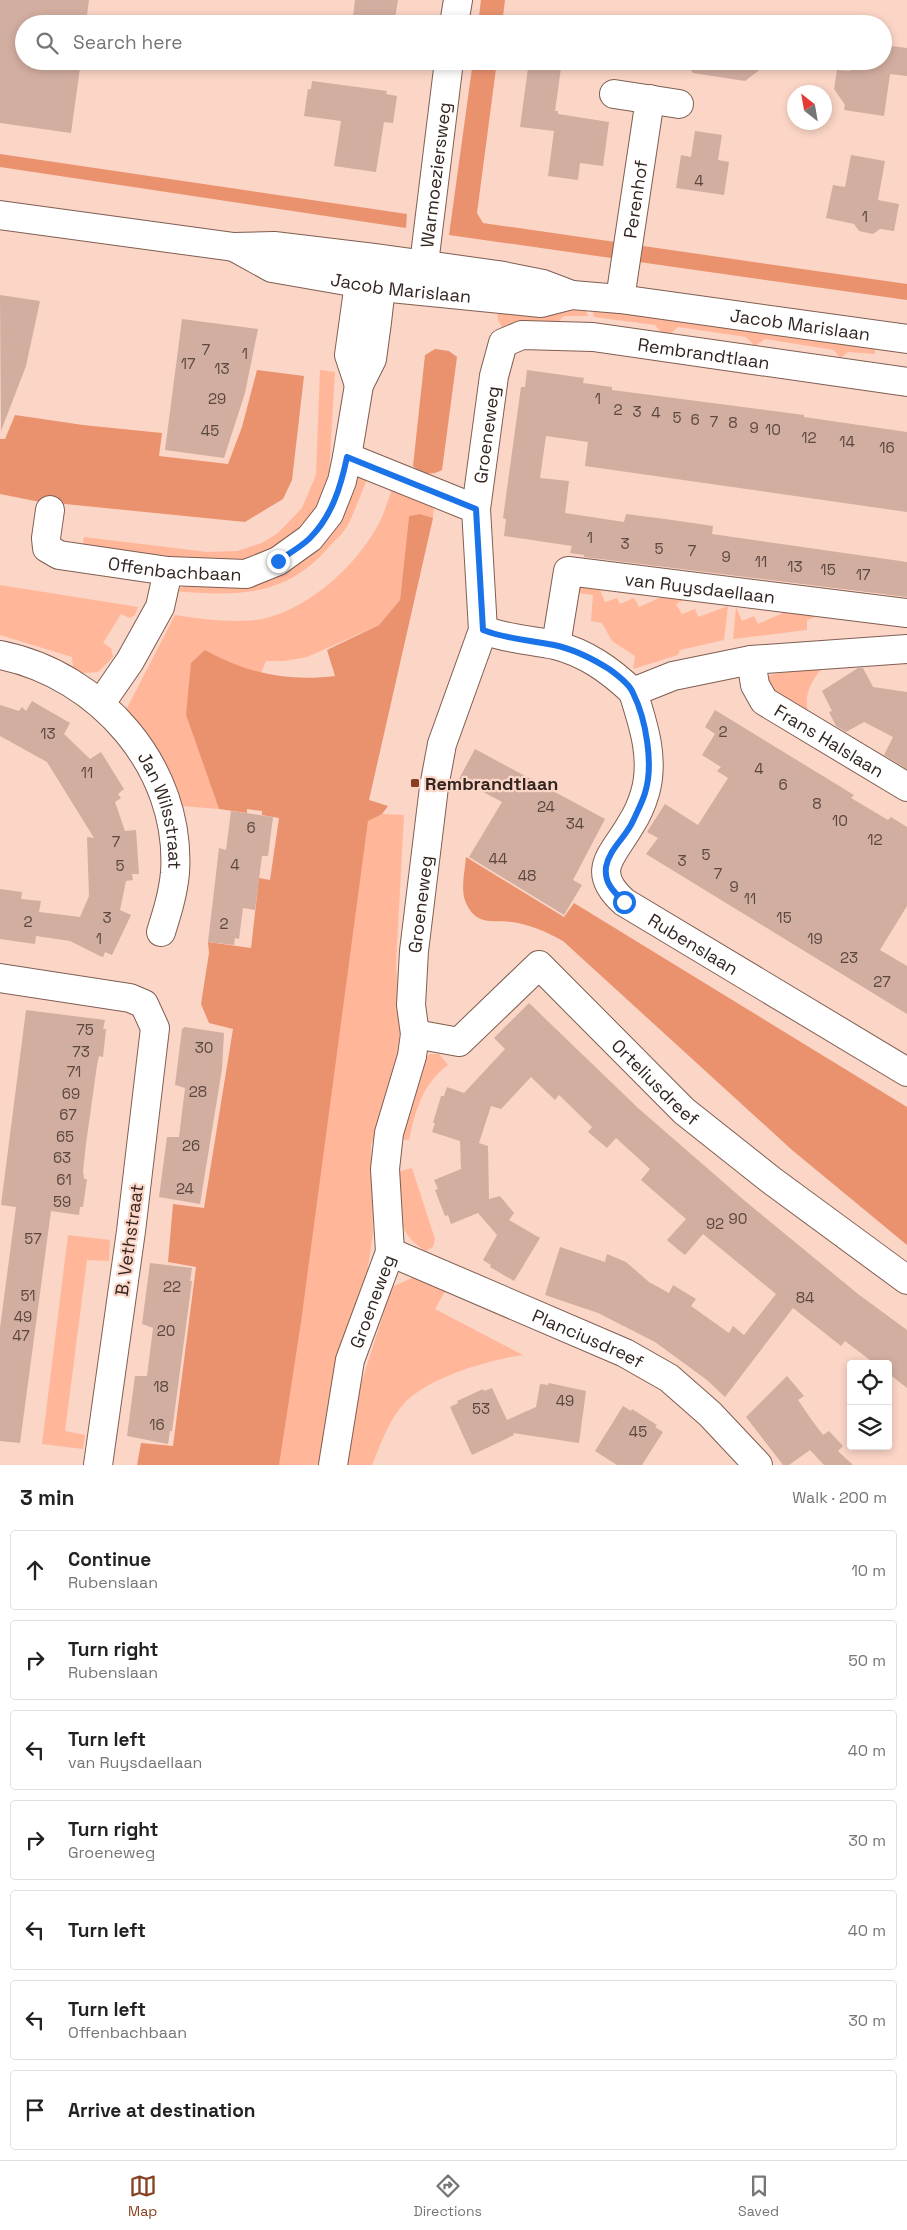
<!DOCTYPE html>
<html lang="en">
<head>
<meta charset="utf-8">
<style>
  :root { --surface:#fff; --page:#f6f6f6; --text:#222; --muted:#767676; --line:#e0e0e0; --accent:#874020 }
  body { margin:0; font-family:"Space Grotesk",sans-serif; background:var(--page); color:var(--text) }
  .controls { position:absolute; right:15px; bottom:15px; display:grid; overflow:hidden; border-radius:5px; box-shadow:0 2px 8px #0003 }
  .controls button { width:45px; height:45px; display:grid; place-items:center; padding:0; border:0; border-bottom:1px solid var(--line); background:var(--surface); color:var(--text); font:25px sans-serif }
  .compass { position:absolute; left:787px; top:85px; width:45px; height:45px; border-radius:50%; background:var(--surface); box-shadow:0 2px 8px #0003; rotate:329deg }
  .stop { position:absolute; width:15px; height:15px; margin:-11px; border:4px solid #1a73e8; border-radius:50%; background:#fff }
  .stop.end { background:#1a73e8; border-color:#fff; box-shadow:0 1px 5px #0008 }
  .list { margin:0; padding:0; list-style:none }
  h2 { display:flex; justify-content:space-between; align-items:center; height:65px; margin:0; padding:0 20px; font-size:21px }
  h2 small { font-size:16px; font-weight:400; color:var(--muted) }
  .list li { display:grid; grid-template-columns:32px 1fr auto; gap:15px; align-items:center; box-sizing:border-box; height:80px; margin:0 10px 10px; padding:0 10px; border:1px solid var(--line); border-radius:5px }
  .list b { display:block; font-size:19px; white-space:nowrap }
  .list p { margin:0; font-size:16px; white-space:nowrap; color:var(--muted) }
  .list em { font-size:16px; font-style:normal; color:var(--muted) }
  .icon { flex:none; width:28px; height:28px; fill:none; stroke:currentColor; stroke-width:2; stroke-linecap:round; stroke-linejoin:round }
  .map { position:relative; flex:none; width:907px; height:1465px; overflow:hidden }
  .search { position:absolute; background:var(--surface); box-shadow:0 2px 8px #0003; left:15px; right:15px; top:15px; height:55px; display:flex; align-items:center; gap:12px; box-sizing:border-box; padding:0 18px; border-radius:28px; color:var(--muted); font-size:19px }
  .sheet { height:695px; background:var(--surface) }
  nav { display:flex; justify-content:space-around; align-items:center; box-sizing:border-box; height:70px; border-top:1px solid var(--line); background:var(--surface); font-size:14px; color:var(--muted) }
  nav a { display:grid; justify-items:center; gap:2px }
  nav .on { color:var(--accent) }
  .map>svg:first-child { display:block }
  .green { fill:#ffb699 }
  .water { fill:#ea926e }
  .building { fill:#d2aea0 }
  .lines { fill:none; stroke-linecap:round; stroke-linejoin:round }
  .minor-casing { stroke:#7f5e51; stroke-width:30 }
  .tertiary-casing { stroke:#7f5e51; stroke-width:30 }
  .secondary-casing { stroke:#7f5e51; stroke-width:30 }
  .minor { stroke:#fff; stroke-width:28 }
  .tertiary { stroke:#fff; stroke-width:28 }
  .secondary { stroke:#fff; stroke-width:28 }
  .route { stroke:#1a73e8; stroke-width:6 }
  .poi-dot { fill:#874020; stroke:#fbd5c6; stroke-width:2 }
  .labels { text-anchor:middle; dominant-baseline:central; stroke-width:4.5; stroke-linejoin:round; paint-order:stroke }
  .number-label { font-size:15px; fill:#5b473f }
  .street-label { font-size:18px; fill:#33251f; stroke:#fbd5c6 }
  .poi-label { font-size:18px; font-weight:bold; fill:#33251f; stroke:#fbd5c6; text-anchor:start }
</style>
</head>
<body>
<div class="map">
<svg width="907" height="1465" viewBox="0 0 907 1465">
  <rect width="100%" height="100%" fill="#fbd5c6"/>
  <path class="green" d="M497,308L586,311L588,316H564L556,324L503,329L498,320Z
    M593,312L658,314L875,347V354L848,352L840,358L834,350L765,339L755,346L746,337L678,327L668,336L663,335L655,325L594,317Z
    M320,370L335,372L329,476L317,508L294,535L266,553L241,562L207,563L82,547L84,537L207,552L237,551L262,543L278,533L302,508L316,475Z
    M352,475L367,479C361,494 355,510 348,525C343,533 335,541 328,548C285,598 235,596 174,591L190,584L231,587L261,581Z
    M393,487L434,506L433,518L420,514L409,516L400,600L379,625L307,657L284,661H266L261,673L230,664L205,650L186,715L219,809L181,806L125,712L175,615C202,619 229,623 256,620C305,613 357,566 379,523C385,512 388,499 393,487Z
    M575,583L610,585L600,590L605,602L617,598L620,604L634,598L639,607L668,594L689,597L676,604L682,614L695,609L698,617L728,606L724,640L680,650L678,655L633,669L635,656L612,641L602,623L591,621L593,595L571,592Z
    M0,585L138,607L135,615L130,618L121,614L103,643L111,648L113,657L98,672L82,673L73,668L72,657L0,635Z
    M736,607L742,621L754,616L758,624L785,612L821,615L807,620V630L733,639Z
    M822,668C810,683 804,695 808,713L770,690L767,684L768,676L774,674Z
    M382,814L404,815L396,964L400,1033L394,1081L371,1145L373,1233L365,1287L321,1465H277L368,820Z
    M430,1054H439L448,1065C423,1083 415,1111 409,1140L399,1139L419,1080L422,1061Z
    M412,1168L435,1239L433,1247L426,1251C393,1232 399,1205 397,1172Z
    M68,1235L110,1240L109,1261L87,1260L65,1431L85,1435L83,1449L42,1444Z
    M414,1277L447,1288L435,1309L523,1355C488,1360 424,1378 401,1407C388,1423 380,1445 372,1465H345L360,1387L392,1287Z"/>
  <path class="water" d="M481,0H505L502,24H478Z
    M473,61H497L477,213L483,223L907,284V300L449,235Z
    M0,154L407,214L406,228L0,167Z
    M435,349L449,351L457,357L442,470C431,476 421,474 413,466L425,355Z
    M257,370L304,376L292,480L283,499L245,522L35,501L0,494V439H5L15,415L83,425L162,433L159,456L228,464L242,427Z
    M420,514L433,518L369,800L388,806L382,814L368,821L301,1322L279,1465H137L141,1443L173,1446L196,1267L168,1262L173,1204L204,1208L233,1029L209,1023L201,1004L209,953L208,942L251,948L259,878L270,880L279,818L262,815V811L247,809V813L219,809L186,715L191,663L205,650C245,673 289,682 335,676L327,650L379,625L400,600L409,516Z
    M466,857L564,917L574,903L907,1107V1245L792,1150L563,941C547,932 531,925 512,922C493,920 476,926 466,903C460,890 465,871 466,857Z"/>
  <path class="building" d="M0,0H89L86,23L93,24H24V61H81L71,133L0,123Z
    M355,0H398L394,24H352Z
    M883,45L907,48V76L890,74L884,116L844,110L845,105L834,89L837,70L850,71L851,61H883Z
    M529,61H562L555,111H558V114L609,122L603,166L580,163L578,180L548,176L554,131L520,127Z
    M688,61H771L745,81L693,73L688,66Z
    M312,81L387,91L386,94L397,96L393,123L384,122L376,172L334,166L341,121L304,116L308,89H311Z
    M695,131L722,135L718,160L729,162L724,195L676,188L681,155L691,157Z
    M851,155L885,161L878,200L899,204L894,231L880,229L873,234L859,231L854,224L826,218L833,185L845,187Z
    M0,295L40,301L26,366L1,431Z
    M182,319L258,329L245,393L224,458L165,450Z
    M527,370L584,378L583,383L612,387V390L804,415V417L907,432V512L585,466L588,442L546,436L540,478L569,481L565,513L624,522L626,514L665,519L713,526L712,534L907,562V597L584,557V555L570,553L572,546L504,536L506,519L503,518L521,387H525Z
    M858,668H863L873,687L907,692V769L884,755L893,737L864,722L846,732L836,726L829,712L832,711L822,691Z
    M32,701L70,723L64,734L90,759L101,752L124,789L118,794L121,798L115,802L125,831L136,830L139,874H132L133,880L126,881L120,910L131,915L112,955L105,952L103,957L100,956L70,941L36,936L35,944L0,939V889L22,892L21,899L41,901L39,912L80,917L89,896L87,837L94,838L47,762L0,736V705L19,711L22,707L26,711Z
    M715,710L854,795L851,798L888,820L891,817L907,827V906L880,950L907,966V1014L646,854L658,838L647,832L665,804L698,825L728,778L717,771L721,767L702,755L715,734L705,727Z
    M475,749L605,819L573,880L582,885L564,915L469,857L502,802L459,779Z
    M231,811L273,817L268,856H262L255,910L243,908L239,939L235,938L234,945L208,942L219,848L226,850Z
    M529,1003L638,1108L745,1201L858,1294L907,1330V1388L888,1373V1364H875L845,1341L841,1346L793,1308L725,1397L707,1380L655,1342L598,1313L545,1295L560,1247L605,1262L607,1254L626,1262L649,1282L669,1293L673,1285L696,1299L691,1306L729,1333L733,1326L744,1335L776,1294L703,1234L685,1255L676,1248L667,1240L686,1219L641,1180L650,1169L616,1138L607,1148L588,1132L592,1127L559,1095L555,1100L531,1077L501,1109L491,1106L479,1143L488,1146L489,1199L500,1196L514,1213L509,1220L540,1238L514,1281L490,1267L491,1265L483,1260L497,1235L478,1213L451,1224L448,1215L445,1216L435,1190L438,1189L434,1180L461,1169L460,1141L432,1132L435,1123H433L441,1096H444L447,1087L464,1093L505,1049L494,1038Z
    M26,1010L105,1020L103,1029H106L103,1057L99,1056L97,1065L86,1144L83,1171L84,1179H87L83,1207H80L79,1215L51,1211L20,1443L0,1441V1328L16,1207L1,1205Z
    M185,1027L224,1033L222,1069L200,1204L159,1197L167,1137H179L185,1088L175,1085L182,1029Z
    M150,1263L192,1268L190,1281H192L172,1431H170L168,1444L127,1436L135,1376H147L153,1328L142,1324Z
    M787,1376L804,1396L798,1400L811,1419L823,1435L829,1431L843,1446L838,1451L853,1465H824L810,1450L789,1465H783L746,1417Z
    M549,1383L586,1391L579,1443L513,1433L514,1435L472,1455L450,1407L458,1403L457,1401L483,1389L484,1391L492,1388L507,1420L536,1407L540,1384L548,1385Z
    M623,1406L631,1411L632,1409L657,1425L655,1427L663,1432L642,1465H617L595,1451Z"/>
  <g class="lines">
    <defs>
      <g id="minor">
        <path d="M454,24L458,0"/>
        <path d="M614,94L679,104"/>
        <path id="s1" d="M421,288L449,61"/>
        <path id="s2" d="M620,299L650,99"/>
        <path id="s3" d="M476,509L494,376L503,343L522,335L593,337L907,382"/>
        <path id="s4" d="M50,510L46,538L47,548L59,555L168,571L246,574L278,561L310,538L329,514L342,481L347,457"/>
        <path d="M483,630C506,639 531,640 555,645C586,653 610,670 633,692L673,676L751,660L907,649"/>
        <path id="s5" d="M556,645L568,571L907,613"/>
        <path id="s6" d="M0,655C100,675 182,768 175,873C173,894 167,913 161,932"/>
        <path id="s7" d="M751,660L755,685L764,701L907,787"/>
        <path id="s8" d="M633,692C643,724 655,758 645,793C642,803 637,815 631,824C613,856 589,870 624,902L907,1072"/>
        <path d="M101,703L130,661L160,607L168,571"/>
        <path d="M0,978L130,998L144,1004L155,1028L131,1231L98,1465"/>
        <path id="s9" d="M415,1034L459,1042L539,965L684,1111L771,1180L907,1280"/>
        <path id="s10" d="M390,1252L625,1353L669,1378L710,1414L758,1465"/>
      </g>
      <g id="tertiary">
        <path d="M359,385L349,355L359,283L372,262"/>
        <path id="s11" d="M333,1465L350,1360L390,1252L385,1169L389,1133L412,1056L415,1034L411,1005L414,951L434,787L442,744L483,630L476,509L347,457L359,385L372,359L377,322L381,287L376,264"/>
      </g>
      <g id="secondary">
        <path id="s12" d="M0,215L234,247L274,246L374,258L498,275L543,284L572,295L620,299L907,339"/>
        <path id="s13" d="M234,247L272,268L381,287L541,303L572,295"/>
      </g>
    </defs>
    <use href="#minor" class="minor-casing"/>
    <use href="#tertiary" class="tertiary-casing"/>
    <use href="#secondary" class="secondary-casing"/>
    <use href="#minor" class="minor"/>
    <use href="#tertiary" class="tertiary"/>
    <use href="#secondary" class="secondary"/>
  </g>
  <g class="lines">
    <path class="route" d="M278,561C288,554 301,547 310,538C332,516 341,486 347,457L476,509L483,630C506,639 530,640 554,645C573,649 593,659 609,669C616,674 630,685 633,693C646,719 654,765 645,793C642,803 637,812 633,821C626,837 609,849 606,867C604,883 614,892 624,902"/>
  </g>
  <rect class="poi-dot" x="410" y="778" width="10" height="10" rx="2.5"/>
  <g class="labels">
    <g class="number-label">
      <text x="699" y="180">4</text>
      <text x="865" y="216">1</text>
      <text x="206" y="349">7</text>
      <text x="245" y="353">1</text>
      <text x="188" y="363">17</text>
      <text x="222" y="368">13</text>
      <text x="217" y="398">29</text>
      <text x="598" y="398">1</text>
      <text x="618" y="409">2</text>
      <text x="637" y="411">3</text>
      <text x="656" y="412">4</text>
      <text x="677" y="417">5</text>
      <text x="695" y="419">6</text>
      <text x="714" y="421">7</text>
      <text x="733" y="422">8</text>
      <text x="754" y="427">9</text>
      <text x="773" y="429">10</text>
      <text x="210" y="430">45</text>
      <text x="809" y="437">12</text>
      <text x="847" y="441">14</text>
      <text x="887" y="447">16</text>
      <text x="590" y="537">1</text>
      <text x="625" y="543">3</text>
      <text x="659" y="548">5</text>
      <text x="692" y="550">7</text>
      <text x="726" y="556">9</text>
      <text x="761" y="561">11</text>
      <text x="795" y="566">13</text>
      <text x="828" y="569">15</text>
      <text x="863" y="574">17</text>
      <text x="723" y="731">2</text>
      <text x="48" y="733">13</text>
      <text x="759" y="768">4</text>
      <text x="87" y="772">11</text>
      <text x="783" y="784">6</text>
      <text x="817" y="803">8</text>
      <text x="546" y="806">24</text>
      <text x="840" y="820">10</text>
      <text x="575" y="823">34</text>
      <text x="251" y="827">6</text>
      <text x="875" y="839">12</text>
      <text x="116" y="841">7</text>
      <text x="706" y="854">5</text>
      <text x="498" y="858">44</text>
      <text x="682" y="860">3</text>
      <text x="235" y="864">4</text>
      <text x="120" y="865">5</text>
      <text x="718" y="873">7</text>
      <text x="527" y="875">48</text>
      <text x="734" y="886">9</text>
      <text x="750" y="898">11</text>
      <text x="107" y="917">3</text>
      <text x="784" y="917">15</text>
      <text x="28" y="921">2</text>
      <text x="224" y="923">2</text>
      <text x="99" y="938">1</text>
      <text x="815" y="938">19</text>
      <text x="849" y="957">23</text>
      <text x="882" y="981">27</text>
      <text x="85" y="1029">75</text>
      <text x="204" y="1047">30</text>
      <text x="81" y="1051">73</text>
      <text x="74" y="1071">71</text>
      <text x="198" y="1091">28</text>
      <text x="71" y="1093">69</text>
      <text x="68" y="1114">67</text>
      <text x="65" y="1136">65</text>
      <text x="191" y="1145">26</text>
      <text x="62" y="1157">63</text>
      <text x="64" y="1179">61</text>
      <text x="185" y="1188">24</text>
      <text x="62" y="1201">59</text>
      <text x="738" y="1218">90</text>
      <text x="715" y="1223">92</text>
      <text x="33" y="1238">57</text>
      <text x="172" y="1286">22</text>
      <text x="28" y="1295">51</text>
      <text x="805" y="1297">84</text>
      <text x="23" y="1316">49</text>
      <text x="166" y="1330">20</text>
      <text x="21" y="1335">47</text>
      <text x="161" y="1386">18</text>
      <text x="565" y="1400">49</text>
      <text x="481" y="1408">53</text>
      <text x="157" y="1424">16</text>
      <text x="638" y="1431">45</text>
    </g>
    <g class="street-label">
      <text stroke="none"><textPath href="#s1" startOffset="114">Warmoeziersweg</textPath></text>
      <text stroke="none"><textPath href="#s2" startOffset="101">Perenhof</textPath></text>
      <text stroke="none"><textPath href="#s13" startOffset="174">Jacob Marislaan</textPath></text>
      <text stroke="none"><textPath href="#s12" startOffset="809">Jacob Marislaan</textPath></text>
      <text stroke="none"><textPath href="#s3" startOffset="372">Rembrandtlaan</textPath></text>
      <text stroke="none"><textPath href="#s3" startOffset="75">Groeneweg</textPath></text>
      <text stroke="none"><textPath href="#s4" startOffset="169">Offenbachbaan</textPath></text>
      <text stroke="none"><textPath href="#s5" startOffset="208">van Ruysdaellaan</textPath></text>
      <text stroke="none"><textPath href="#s7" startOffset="120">Frans Halslaan</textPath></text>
      <text stroke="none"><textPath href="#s6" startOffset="239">Jan Wilsstraat</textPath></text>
      <text stroke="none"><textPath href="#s11" startOffset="574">Groeneweg</textPath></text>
      <text stroke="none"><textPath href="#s8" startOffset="309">Rubenslaan</textPath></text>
      <text stroke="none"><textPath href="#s9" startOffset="321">Orteliusdreef</textPath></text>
      <text transform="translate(129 1240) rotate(-82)">B. Vethstraat</text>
      <text stroke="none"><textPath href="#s11" startOffset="169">Groeneweg</textPath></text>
      <text stroke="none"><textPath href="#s10" startOffset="216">Planciusdreef</textPath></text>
    </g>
    <g class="poi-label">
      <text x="425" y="783">Rembrandtlaan</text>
    </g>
  </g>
</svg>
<div class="controls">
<button><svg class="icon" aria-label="locate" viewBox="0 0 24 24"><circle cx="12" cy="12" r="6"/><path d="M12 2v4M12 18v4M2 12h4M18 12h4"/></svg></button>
<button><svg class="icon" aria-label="layers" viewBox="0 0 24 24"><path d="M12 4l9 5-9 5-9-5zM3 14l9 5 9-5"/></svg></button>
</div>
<svg class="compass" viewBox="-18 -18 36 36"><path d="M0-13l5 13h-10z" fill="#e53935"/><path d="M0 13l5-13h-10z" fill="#767676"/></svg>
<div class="stop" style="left:624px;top:902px"></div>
<div class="stop end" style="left:278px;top:561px"></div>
<div class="search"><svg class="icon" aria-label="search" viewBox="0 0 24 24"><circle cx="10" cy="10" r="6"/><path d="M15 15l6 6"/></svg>Search here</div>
</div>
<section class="sheet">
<h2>3 min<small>Walk · 200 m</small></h2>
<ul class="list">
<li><svg class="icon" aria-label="ahead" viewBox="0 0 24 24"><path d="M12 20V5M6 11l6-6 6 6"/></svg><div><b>Continue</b><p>Rubenslaan</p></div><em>10 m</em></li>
<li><svg class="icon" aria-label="right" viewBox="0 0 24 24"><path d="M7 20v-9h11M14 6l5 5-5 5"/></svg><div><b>Turn right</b><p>Rubenslaan</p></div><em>50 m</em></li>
<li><svg class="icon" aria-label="left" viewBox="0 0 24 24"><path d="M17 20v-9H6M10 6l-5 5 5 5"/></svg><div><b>Turn left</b><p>van Ruysdaellaan</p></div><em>40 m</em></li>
<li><svg class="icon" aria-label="right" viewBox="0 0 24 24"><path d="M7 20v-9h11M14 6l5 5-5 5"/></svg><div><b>Turn right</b><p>Groeneweg</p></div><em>30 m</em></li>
<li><svg class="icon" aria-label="left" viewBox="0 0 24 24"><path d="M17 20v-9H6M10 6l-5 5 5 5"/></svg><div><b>Turn left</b></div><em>40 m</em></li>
<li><svg class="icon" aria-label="left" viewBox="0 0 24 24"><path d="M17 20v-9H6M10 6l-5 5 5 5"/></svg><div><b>Turn left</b><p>Offenbachbaan</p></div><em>30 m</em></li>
<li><svg class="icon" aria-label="arrive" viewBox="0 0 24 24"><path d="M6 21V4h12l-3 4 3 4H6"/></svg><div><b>Arrive at destination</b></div></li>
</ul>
</section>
<nav>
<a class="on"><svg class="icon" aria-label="map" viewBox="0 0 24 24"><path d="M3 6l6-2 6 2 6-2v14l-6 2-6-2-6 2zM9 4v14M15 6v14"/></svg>Map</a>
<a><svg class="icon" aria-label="directions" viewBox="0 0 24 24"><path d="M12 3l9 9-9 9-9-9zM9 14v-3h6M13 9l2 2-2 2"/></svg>Directions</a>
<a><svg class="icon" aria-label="saved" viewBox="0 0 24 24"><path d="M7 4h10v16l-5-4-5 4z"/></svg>Saved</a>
</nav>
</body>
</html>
